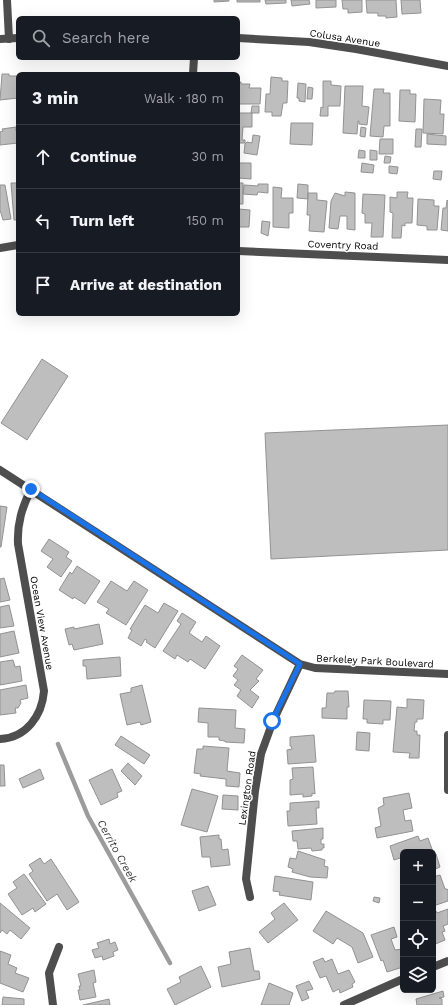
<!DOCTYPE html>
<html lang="en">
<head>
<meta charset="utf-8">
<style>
  :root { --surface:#171b24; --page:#242831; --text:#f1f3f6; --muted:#9ea1a6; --line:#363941 }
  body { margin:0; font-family:"Work Sans",sans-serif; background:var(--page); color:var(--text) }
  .controls { position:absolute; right:12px; bottom:12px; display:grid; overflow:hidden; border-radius:6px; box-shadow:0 4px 16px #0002 }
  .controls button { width:36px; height:36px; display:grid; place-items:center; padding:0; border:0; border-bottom:1px solid var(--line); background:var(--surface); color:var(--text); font:20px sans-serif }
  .stop { position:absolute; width:12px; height:12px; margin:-9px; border:3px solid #1a73e8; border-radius:50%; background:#fff }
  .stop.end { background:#1a73e8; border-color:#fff; box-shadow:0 1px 4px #0008 }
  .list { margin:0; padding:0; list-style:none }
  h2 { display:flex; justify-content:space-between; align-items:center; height:52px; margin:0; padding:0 16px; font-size:17px }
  h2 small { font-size:13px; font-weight:400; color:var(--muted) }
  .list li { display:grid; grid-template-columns:26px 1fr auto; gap:12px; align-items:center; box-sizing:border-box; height:64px; padding:0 16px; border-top:1px solid var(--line) }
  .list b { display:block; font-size:15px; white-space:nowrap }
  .list em { font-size:13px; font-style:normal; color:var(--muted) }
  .icon { flex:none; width:22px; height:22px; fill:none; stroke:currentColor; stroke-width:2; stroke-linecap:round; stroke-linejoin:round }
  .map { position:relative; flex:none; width:448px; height:1005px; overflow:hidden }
  .search { position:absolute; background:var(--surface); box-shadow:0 4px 16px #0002; left:16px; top:16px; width:224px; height:44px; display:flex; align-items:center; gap:10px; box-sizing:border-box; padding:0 14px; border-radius:6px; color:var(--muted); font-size:15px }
  .panel { position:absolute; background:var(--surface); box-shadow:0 4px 16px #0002; left:16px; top:72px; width:224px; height:244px; border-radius:6px }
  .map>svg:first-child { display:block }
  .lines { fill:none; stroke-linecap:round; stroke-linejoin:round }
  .stream { stroke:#9c9c9c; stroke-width:4.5 }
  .building { fill:#bebebe; stroke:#929292 }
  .minor { stroke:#4e4e4e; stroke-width:8 }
  .tertiary { stroke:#4e4e4e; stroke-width:8 }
  .route { stroke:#1a73e8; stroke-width:5 }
  .labels { text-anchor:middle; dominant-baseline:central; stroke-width:3; stroke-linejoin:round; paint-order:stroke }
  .street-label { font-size:10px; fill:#000; stroke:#fff }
  .water-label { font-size:11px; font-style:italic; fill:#3d3d3d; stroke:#fff }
</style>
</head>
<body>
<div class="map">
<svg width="448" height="1005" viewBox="0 0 448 1005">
  <rect width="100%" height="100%" fill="#fff"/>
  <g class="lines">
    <path class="stream" d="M58,744L88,816L170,963"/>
  </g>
  <path class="building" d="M214,0H229V1L214,2Z
    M237,0H260V2H237Z
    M265,0H286V3L266,4Z
    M291,0H309L310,4L292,6Z
    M316,0H336V7L316,8Z
    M342,0H362V12L348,13V9H343Z
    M366,0H396L397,17L386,18V16H378V13H367Z
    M401,0H420L421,13L402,14Z
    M2,74H9V76H18V98L0,100Z
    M271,77L282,78V81H288L287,103H283L281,116H272V112H265L266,94H270Z
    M323,81H331V85L341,86L340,106H328V116H320L321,107L323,108Z
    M238,82H241V84H250L249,88H261L260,104H238Z
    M298,83L306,84L305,102L299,101V98H297Z
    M345,86H363L362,106L369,107L367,125L359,124V121H358L357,134L343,133Z
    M308,87L313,88L312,99H307Z
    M374,89H384L383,93H390V126H384L383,137L370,136Z
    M400,90H410V94H416L415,122L399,121Z
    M424,99L441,100L440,114H444L443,134L423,133Z
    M252,106H259V113H251Z
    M238,113H252V127H243L242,140H245V143H238Z
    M291,123H313L312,145L290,144Z
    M16,127V131H18V143L0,145V132L3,131L2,129Z
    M361,127L366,128L365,137L360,136Z
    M416,129H422L421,147H415Z
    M427,134L446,136V145L427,144Z
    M253,135L260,136L257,155L244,153L245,144L247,142L252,143Z
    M380,139H393V154H379Z
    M359,150L365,151V158H358Z
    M370,150L377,151V160H370Z
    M385,156L391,157L390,163H384Z
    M238,159L239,163H251V179L238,178Z
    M362,163L374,165L373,173L361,172Z
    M389,166L398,167L397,174L389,173Z
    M434,171H442L441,180L433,179Z
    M11,183H18V220H14Z
    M238,183H243V204H238Z
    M258,184H268V193L258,192L257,195L243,194L244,185L258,186Z
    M298,184L308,185V199L297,198Z
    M0,185H5L11,219L3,220L0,210Z
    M273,187L282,188L281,198H293V213H289V228L273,227Z
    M345,192L355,193V230L347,229V216H340L338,229L329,228L331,201L335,193L345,196Z
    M397,192H408L407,198H413L412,223H405V226L402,225L401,238H392L393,213L390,212V197L397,198Z
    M308,193H317V200L327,201L324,232L309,231L310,215H307Z
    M363,194L385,195L383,237H371L372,223H365V214L362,213Z
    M418,199L434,200V206H439L437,230H427V226L417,225Z
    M447,200L448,201V231L441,230L443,208H446Z
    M238,209L250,210L249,227H238Z
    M262,221L270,222L268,236L261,233Z
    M42,359L68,376L27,440L1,423Z
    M448,425V550L271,559L265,433Z
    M0,506L7,507L1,547H0Z
    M49,539L69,552L66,557L72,561L61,577L47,567L53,559L41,551Z
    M77,566L100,581L85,604L74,597L73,599L59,590L70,572L72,574Z
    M4,578L10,600L0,602V579Z
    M111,581L127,591L134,581L148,590L126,625L106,613L109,609L97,602Z
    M164,603L178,611L155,648L146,642L147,640L145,639L141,646L128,638L132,630L130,629L145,605L158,613Z
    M9,605L14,626L0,628V607Z
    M182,613L196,622L189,633L202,642L206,636L220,646L205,669L190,659L188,662L177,655L175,659L163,651L181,624L177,621Z
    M99,624L103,644L74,650L72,644L69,645L65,629L74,627V629Z
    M14,631L19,653L0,657V634Z
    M242,655L263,670L256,679L259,681L250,690L259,697L252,708L237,696L241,690L234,685L238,680L233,676L238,669L234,666Z
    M120,657L121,676L87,679L86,666H83V660Z
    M13,660L15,667L20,666L22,681L0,685V662Z
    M26,685L28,698L20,700L21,703L18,708H15L16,713L0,715V690Z
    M142,685L151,722L141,725L140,722L127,725L120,694L131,692V688Z
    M335,691H348L349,707H347V719L322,718V708H326L327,693H334Z
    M407,699L424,700L423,719H417V722H415L414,731H417V735H420L419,758H409L410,753L393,752L397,707L407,708Z
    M364,700L391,701L390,720H383V724L367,723V719H363Z
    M199,708L236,710L235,728L245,729L244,743L225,742V741L219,740V737H208V723L198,722Z
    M357,732L370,733L369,751L356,750Z
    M314,735L316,762L288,764L287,750L292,749L291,746H290V737Z
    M121,736L150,755L144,764L115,745Z
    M203,746L229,748L227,771L240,773L239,787L226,786V779L200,776L201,774L194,773L197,749H203Z
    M128,763L142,776L135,785L121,771Z
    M0,765H4L5,786H0Z
    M313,767L315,794L312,793V796L303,797V794L290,795V780L293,779L292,768Z
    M40,769L44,779L23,788L19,779Z
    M112,769L122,791L117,793L118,797L101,805L89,780Z
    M192,789L218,796L207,832L181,825Z
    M409,793L412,808L403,810L405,821L411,820L413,831L377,838L375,828L381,826L378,808L384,805L383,798Z
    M223,795L238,796V810L222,809Z
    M319,801V808H316L317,824L288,826L287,811H290V803Z
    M323,828V839H321V844H324V848H322V850L312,851L311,848L298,849L297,841H293L292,831Z
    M219,835V839H221L222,850L228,849L230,865L211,867L210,857H202L200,837Z
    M418,836L420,841L428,838L433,852H403V863L400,858L394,860L390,846Z
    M298,851L325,860L324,866L328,867L327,878L310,877L292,872L293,869L288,867L290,858L296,859Z
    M433,853L434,855L436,854L440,867L433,870Z
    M40,858L44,864L51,859L79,902L67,910L57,894L47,901L29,874L33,871L29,865Z
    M24,874L46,904L35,912L33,908L22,915L8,894L17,888L13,882Z
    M440,875L445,889H447L448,890V901L433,906V877Z
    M275,876L313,882L311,900L279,895L280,892L273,891Z
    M208,886L216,905L199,911L192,891Z
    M374,897L380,898L379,903L373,901Z
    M0,903L30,928L21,939L10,930L7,934L2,930L0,933Z
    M284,903L298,920L268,943L259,932L275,919L271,913Z
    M448,909V924L443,926L445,931L442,932L445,940L433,945V912L436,911L437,913Z
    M326,911L363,933L373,957L358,963L352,947L337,938L333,944L313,931Z
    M394,927L397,937L391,939L395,950L403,949V967L387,972L383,960L381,961L371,935Z
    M109,939L110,944L115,942L118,950L113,952L114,956L103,960L102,956L95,958L92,950L99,948L97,943Z
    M250,948L254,971H259L260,979L222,987L218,967L231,964L229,952Z
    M0,951L11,955L8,964L17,968L15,973L29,978L23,992L0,983Z
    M323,958L325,962L332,959L338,974L349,970L355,982L352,984L353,987L340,993L339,989L333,992L326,976L320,978L313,962Z
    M201,966L211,987L175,1005L167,989L181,982L179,977Z
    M94,970L96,982L93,983L96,997L80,1000L78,990H80L79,986H81L78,974Z
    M309,981L313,989L306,991L309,998L302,1001L296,986Z
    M269,983L293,993L289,1005H261Z
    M443,991L444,997L439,998L442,999V1005H417L416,999Z
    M3,997L24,999V1005H2Z
    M109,999L110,1005H83Z"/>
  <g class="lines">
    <path class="minor" d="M7,0L9,39
      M193,74L194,58
      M0,248L18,245
      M238,251L448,260
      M0,470L300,664L315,668L448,674
      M448,735V790
      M0,739C26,738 42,716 44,691L18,544C17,523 22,508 31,489
      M250,897L246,879L255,791L261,754L273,721L300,664
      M433,967L448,961
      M53,1005L49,973L59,947
      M344,1005L403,979"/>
    <path class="tertiary" d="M238,38L309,42L356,49L448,66
      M0,39L18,38"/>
  </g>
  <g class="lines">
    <path class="route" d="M31,489L300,664L272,721"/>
  </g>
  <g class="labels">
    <g class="street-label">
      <text transform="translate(345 38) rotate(9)">Colusa Avenue</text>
      <text transform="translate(343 245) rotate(2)">Coventry Road</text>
      <text transform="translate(42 623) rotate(80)">Ocean View Avenue</text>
      <text transform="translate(375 661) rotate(3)">Berkeley Park Boulevard</text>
      <text transform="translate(247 788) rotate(-82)">Lexington Road</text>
    </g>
    <g class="water-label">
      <text transform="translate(117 851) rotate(61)">Cerrito Creek</text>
    </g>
  </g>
</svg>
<div class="controls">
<button>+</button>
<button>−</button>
<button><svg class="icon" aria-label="locate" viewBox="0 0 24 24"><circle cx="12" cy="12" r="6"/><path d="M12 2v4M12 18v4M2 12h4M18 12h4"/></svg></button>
<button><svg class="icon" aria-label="layers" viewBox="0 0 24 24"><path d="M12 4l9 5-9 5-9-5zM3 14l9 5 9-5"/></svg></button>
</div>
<div class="stop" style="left:272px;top:721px"></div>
<div class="stop end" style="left:31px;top:489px"></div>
<div class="search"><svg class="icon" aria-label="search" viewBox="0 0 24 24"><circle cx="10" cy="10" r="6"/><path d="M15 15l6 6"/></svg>Search here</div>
<section class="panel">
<h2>3 min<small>Walk · 180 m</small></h2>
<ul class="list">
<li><svg class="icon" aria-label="ahead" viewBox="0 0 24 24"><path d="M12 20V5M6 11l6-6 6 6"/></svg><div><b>Continue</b></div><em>30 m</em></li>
<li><svg class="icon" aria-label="left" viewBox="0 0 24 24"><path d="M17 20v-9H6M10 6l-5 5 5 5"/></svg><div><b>Turn left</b></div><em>150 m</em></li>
<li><svg class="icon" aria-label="arrive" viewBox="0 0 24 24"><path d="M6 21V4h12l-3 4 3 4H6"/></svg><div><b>Arrive at destination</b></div></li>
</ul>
</section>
</div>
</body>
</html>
